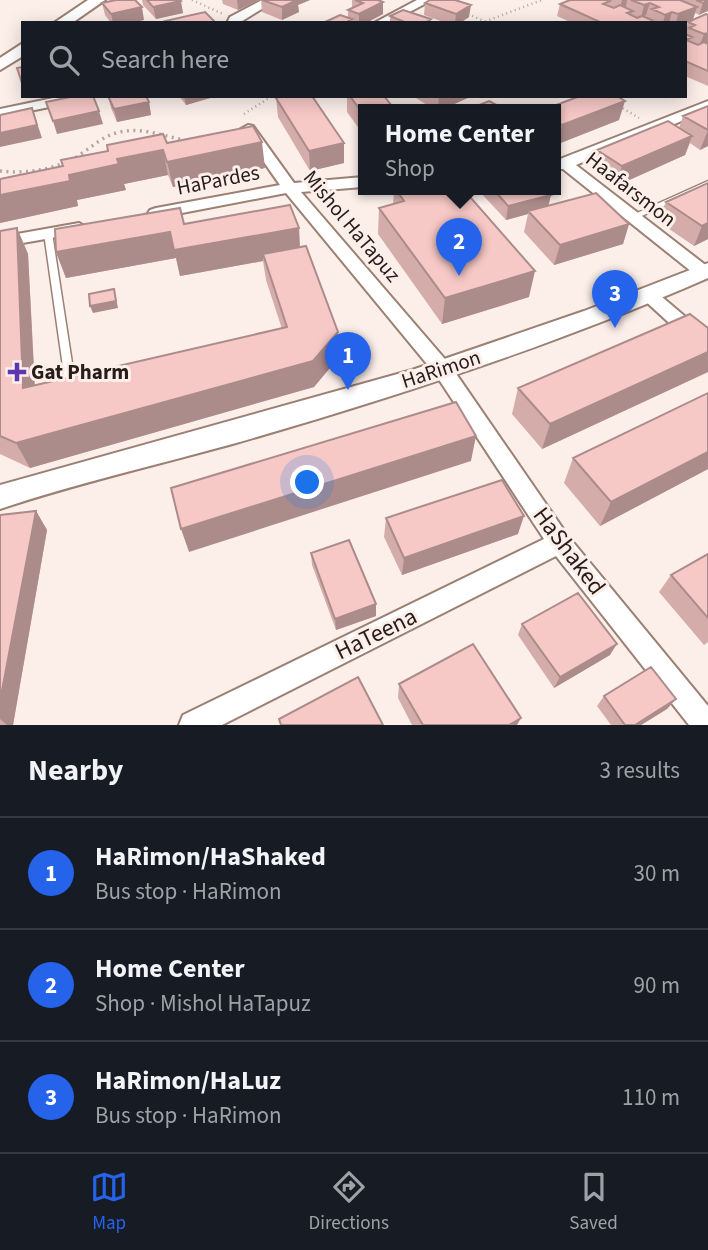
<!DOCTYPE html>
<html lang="en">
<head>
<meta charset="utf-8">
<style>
  :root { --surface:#171b24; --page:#242831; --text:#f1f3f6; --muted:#9ea1a6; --line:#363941; --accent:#2563eb }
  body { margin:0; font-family:"Source Sans 3",sans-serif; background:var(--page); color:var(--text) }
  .you { position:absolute; left:308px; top:483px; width:24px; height:24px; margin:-18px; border:5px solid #fff; border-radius:50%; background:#1a73e8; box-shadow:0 0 0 10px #1a73e833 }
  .badge { display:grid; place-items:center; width:46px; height:46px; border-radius:50%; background:var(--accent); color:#fff; font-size:23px; font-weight:700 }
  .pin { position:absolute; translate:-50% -58px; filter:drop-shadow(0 2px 4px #0008) }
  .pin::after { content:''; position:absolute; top:37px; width:24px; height:21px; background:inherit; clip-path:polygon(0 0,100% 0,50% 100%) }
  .popup { position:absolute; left:358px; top:104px; width:203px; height:91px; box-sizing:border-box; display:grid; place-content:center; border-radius:0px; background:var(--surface); filter:drop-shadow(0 2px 5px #0005); font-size:23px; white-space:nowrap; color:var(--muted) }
  .popup b { font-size:26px; color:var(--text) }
  .popup::after { content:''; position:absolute; left:50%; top:100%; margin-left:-14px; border:14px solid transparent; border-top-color:var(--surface) }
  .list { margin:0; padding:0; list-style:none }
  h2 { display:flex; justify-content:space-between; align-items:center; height:91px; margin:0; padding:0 28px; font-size:30px }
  h2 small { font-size:23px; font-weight:400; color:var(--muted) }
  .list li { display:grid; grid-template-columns:46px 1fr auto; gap:21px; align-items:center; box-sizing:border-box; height:112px; padding:0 28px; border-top:2px solid var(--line) }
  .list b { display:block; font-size:26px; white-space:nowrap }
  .list p { margin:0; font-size:23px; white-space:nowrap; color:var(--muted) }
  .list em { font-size:23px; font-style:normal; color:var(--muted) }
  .icon { flex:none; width:38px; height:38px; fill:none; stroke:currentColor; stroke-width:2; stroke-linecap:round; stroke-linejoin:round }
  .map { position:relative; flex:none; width:708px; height:725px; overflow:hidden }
  .search { position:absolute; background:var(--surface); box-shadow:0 4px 18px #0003; left:21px; right:21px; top:21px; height:77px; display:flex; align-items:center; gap:18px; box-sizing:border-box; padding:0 24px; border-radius:0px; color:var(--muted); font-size:26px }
  .sheet { height:427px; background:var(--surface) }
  nav { display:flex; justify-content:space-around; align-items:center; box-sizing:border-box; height:98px; border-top:2px solid var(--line); background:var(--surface); font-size:19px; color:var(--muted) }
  nav a { display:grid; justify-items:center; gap:4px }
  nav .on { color:var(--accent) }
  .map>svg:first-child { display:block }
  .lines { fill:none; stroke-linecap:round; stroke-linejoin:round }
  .service-casing { stroke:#9b8074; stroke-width:3 }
  .minor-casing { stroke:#9b8074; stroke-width:4 }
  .tertiary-casing { stroke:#9b8074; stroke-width:4 }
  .path-far1 { stroke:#b2a6a1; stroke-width:2.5; stroke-dasharray:1 3.5; stroke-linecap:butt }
  .path { stroke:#b2a6a1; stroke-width:3.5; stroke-dasharray:2 4.5; stroke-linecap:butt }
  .service { fill:#fff; fill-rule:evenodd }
  .minor { fill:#fff; fill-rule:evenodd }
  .tertiary { fill:#fff; fill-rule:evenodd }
  .wall { fill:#d4acaa }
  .shaded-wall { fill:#ac8c8b }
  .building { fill:#f6c8c6; stroke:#ac8c8b; stroke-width:2 }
  .poi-dot { fill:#5e37af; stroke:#fcefea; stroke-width:2.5 }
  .labels { text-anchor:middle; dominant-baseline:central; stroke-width:6; stroke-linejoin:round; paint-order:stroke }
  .street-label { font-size:21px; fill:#271c18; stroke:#fcefea }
  .poi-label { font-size:21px; font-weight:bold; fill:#271c18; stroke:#fcefea; text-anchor:start }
  .near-street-label { font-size:24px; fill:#271c18; stroke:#fcefea }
</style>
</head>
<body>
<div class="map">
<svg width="708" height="725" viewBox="0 0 708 725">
  <rect width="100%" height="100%" fill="#fcefea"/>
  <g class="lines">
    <defs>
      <path id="service" d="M708,181V186L635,219H632L628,217Z
        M48,230L52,233L74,376H82L84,379L82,382L70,385L67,384L65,381L44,233Z"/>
      <path id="minor" d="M262,0H276L239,23H227L230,17Z
        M417,0H432L389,23H374Z
        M63,96H90L84,100L0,117V109Z
        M708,101V110L576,165L708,267V276H697L563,169H555V161Z
        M248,125L253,126L294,183L363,177V187L301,192L450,365L568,536L708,706V725H689L556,556L222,725H179L183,715L544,539L436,375L286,193L156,218L150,216L148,213L150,210L156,208L280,185L241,129Z
        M79,223L87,228L85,232L0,247V237Z
        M649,289L655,291L708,336V354L701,352L643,299L640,295L643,291Z"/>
      <path id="tertiary" d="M88,0H105L72,23H54Z
        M23,43V56L0,70V58Z
        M708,263V278C555,345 396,397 236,443C157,465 77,483 0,509V485L412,370L584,311Z"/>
    </defs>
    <use href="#service" class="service-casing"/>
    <use href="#minor" class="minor-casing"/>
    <use href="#tertiary" class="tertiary-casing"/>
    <path class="path-far1" d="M192,0L223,14
      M464,12L488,23
      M481,23L542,0
      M619,106L639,118
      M244,114L272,96"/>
    <path class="path" d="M0,171C26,174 55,170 78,156C92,147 104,135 120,132C142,127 163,136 184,140"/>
    <use href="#service" class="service"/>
    <use href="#minor" class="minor"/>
    <use href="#tertiary" class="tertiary"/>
  </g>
  <path class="wall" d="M142,0H180L183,13L156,19L143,5Z
    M222,0H260L238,10L223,4Z
    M261,0H310L298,5L299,12L282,20L262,12Z
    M352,0H378L383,2V14L366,23H323L348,18V10L352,8Z
    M570,0H708L699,15L695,13L693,19L684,23H572L557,16L560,4Z
    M102,3L144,20L130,23H111L105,15Z
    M425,3L469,17L460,23H446L424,15Z
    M708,15V86L685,76V30L688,22Z
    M390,16L431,19L430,23H390Z
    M108,96L149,102L151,115L117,122L111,108Z
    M179,96H217L186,105Z
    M347,96H384L363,110V134L347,112Z
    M416,96H472L441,110H435L416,98Z
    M276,98L344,143V163L310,171L278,117Z
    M708,106V146L700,150L690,143L685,155L616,186L592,170L597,150L679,128L683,116Z
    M555,110L619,120L558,144L555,143Z
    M167,143L265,168L173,187L168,175L124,184L126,190L77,200L78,206L0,223V179L63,166Z
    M708,183V239L694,246L659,222L666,202Z
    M394,190H440L529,297L442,324L378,234L379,208L393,205Z
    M482,190H546L548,206L629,224L623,244L554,265L524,232L528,214L506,220L481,193Z
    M184,224L299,228L300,247L338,332L339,357L314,387L30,468L0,454V231L17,228L28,254L35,385L282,329L266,280L263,261L180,276L176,258L66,278L56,252Z
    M708,328V372L542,449L512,414L518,388Z
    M708,393V469L600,526L564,483L573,458Z
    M36,511L47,530L13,725H0V515Z
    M386,518L518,534L402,575L384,537Z
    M311,553L376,616L336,630L312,565Z
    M708,554V642L704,645L659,592L671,575Z
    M522,624L610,655L554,688L518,635Z
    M399,684L517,725H412L398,698Z
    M604,696L676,699L667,709L641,725H611L597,706Z"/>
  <path class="shaded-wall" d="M237,0H260L238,10Z
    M296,0H310L298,5L299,12L282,20V7Z
    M622,0H627L626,7L620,9Z
    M708,0V11L699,15L703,3Z
    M181,1L183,13L156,19L153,7Z
    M383,2V14L366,23H359V14Z
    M650,3L646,15L641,18L644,5Z
    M471,5L469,17L460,23H455L456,14Z
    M142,7L144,20L130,23H113L111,14Z
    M697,7L693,19L684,23H676L678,14Z
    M672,12L669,23H663L665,15Z
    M708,33V45L699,47L704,34Z
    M184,96H217L186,105Z
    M439,96H472L441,110H438Z
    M625,101L619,120L558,144L562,125Z
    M149,102L151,115L117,122L114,109Z
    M32,108L42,138L0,147V133Z
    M99,111L103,124L57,134L53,121Z
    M708,130V146L700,150Z
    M692,136L685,155L616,186L622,166Z
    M262,142L265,168L173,187L167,162Z
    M344,143V163L310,171L309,151Z
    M163,150L168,175L124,184L126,190L77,200L78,206L0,223V195L117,159Z
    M551,195L548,208L528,211V214L506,220L508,206Z
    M708,223V239L694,246L702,226Z
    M629,224L623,244L554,265L560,245Z
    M17,228L28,254L36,413L23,388Z
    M299,228L300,254H263V261L180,276L176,258L66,278L56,252L170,232Z
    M535,271L529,297L442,324L445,298Z
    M114,289L118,308L93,313L90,306Z
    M338,332L339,357L314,387L30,468L16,443Z
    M708,352V372L542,449L550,424Z
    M476,436L471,461L189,552L181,529Z
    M708,452V469L600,526L611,502Z
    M36,511L47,530L13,725H7L0,719V701Z
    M524,516L518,534L402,575L404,558Z
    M376,604V616L336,630L335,619Z
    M617,644L610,655L554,688L560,677Z
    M676,699L667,709L641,725H635Z
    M521,718L517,725H509Z"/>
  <path class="building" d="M116,0H135L142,7L111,14L102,3Z
    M147,0H180L181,1L153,7Z
    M262,0H297L282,7Z
    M355,0H378L383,2L359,14L348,10L363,3Z
    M430,0H455L471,5L456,14L425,3Z
    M570,0H608L610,1L603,4L614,8L620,5L633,11L627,13L637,18L642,16L652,20L647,22L649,23H602L560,4Z
    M631,0H680L697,7L678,14L672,12L665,15L652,9L659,7L650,3L644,5Z
    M696,0H708L703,3Z
    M403,10L431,19L425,23H407L390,16Z
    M205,12L215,22L167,23L165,21Z
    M706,14L708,15V33L704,34L689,28L695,25L688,22Z
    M340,15L352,19L345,23H323Z
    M685,34L692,37L686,40L698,45L704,42L708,44V71L685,61Z
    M23,67V83H22L17,68Z
    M75,96H93L99,111L53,121L46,102Z
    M108,96H146L149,102L114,109Z
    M283,96H312L344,143L309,151L276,98Z
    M350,96H384L395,110H363V114Z
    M580,96H617L625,101L562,125L555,120V110H543Z
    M489,101L504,109L467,110Z
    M708,106V130L683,116Z
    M32,108L37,125L0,133V115Z
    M668,121L692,136L622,166L597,150Z
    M253,126L262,142L167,162L163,150L117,159L119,164L69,175L70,181L0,195V179L63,166L61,160L108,151L107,145L163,134L167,143Z
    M708,183V223L702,226L666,202Z
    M396,190H440L441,192L448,190H464L535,271L445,298L379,208L404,201Z
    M494,190H546L551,195L508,206Z
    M596,193L629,224L560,245L528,211Z
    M290,205L299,228L174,250L170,232L56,252L55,229L180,208L184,224Z
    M17,228L23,388L287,327L263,254L306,246L338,332L313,361L16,443L0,436V231Z
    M114,289L116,301L90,306L89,294Z
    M690,314L708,328V352L550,424L518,388Z
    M708,393V452L611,502L573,458Z
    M456,402L476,436L181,529L171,488Z
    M502,480L524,516L404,558L386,518Z
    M36,511L0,701V515Z
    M349,540L376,604L335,619L311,553Z
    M708,554V618L671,575Z
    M578,593L617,644L560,677L522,624Z
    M473,644L521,718L509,725H423L399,684Z
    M651,667L676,699L635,725H625L604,696Z
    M358,677L383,725H281L279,719Z"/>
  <path class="poi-dot" d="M13.5 361.5h7v7h7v7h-7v7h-7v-7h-7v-7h7z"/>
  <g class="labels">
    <g class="street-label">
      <text transform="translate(218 180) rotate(-11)">HaPardes</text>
      <text transform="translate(631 189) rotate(38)">Haafarsmon</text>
      <text transform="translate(352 226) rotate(50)">Mishol HaTapuz</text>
      <text transform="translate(441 369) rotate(-18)">HaRimon</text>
    </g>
    <g class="poi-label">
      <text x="31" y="372">Gat Pharm</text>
    </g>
    <g class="near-street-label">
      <text transform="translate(569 551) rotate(53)">HaShaked</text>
      <text transform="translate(376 634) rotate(-26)">HaTeena</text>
    </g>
  </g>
</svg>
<div class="you"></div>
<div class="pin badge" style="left:348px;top:390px">1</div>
<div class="pin badge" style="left:459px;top:276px">2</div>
<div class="popup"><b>Home Center</b>Shop</div>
<div class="pin badge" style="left:615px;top:328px">3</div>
<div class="search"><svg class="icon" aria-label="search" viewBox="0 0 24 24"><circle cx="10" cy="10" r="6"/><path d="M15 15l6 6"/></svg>Search here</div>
</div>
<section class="sheet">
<h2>Nearby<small>3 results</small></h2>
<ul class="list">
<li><span class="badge">1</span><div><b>HaRimon/HaShaked</b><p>Bus stop · HaRimon</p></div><em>30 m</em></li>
<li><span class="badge">2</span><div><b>Home Center</b><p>Shop · Mishol HaTapuz</p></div><em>90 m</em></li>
<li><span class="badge">3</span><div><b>HaRimon/HaLuz</b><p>Bus stop · HaRimon</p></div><em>110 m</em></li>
</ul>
</section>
<nav>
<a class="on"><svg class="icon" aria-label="map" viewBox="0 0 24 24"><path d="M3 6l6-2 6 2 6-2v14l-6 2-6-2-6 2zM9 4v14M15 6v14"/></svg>Map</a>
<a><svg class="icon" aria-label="directions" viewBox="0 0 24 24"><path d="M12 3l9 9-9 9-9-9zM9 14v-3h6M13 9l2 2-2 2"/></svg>Directions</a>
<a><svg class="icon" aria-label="saved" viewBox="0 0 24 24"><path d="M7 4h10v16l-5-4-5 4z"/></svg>Saved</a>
</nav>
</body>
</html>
